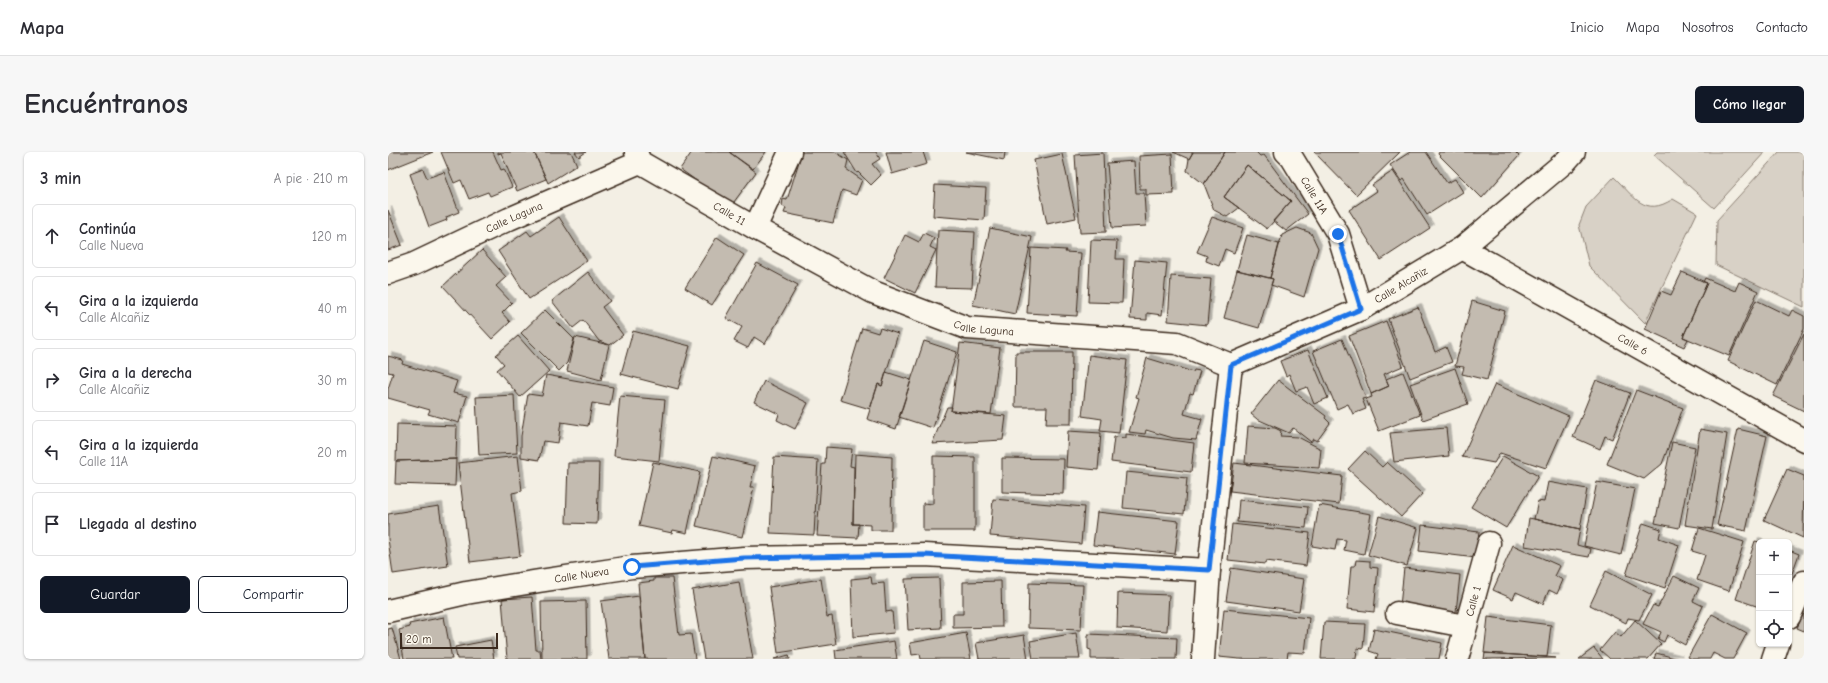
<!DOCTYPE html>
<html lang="es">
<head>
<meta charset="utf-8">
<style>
  :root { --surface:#fff; --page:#f7f7f7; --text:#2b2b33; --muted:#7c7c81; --line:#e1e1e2; --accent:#111827 }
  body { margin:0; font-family:"Comic Neue",sans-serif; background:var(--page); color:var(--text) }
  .controls { position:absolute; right:12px; bottom:12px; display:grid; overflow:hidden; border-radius:6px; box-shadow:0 1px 3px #0004 }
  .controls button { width:36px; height:36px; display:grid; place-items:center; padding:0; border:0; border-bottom:1px solid var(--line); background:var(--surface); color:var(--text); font:20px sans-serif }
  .scale { position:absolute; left:12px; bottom:10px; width:98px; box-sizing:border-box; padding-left:4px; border:2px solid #3b2a1e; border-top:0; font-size:11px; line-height:14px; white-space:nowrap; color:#3b2a1e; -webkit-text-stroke:3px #fbf7ec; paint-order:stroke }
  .stop { position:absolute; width:12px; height:12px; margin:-9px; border:3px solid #1a73e8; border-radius:50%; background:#fff }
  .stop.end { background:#1a73e8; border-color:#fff; box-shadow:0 1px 4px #0008 }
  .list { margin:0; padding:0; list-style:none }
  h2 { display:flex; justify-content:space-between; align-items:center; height:52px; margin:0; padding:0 16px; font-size:17px }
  h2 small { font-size:13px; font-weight:400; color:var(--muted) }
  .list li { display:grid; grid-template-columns:26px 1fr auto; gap:12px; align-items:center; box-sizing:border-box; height:64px; margin:0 8px 8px; padding:0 8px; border:1px solid var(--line); border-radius:6px }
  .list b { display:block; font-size:15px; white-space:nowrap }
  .list p { margin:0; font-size:13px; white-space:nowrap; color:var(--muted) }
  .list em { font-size:13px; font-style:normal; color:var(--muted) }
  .actions { display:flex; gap:8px; padding:12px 16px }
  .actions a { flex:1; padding:9px 0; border:1px solid var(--accent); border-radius:6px; text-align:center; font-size:14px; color:var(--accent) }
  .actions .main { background:var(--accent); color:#fff }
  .icon { flex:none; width:22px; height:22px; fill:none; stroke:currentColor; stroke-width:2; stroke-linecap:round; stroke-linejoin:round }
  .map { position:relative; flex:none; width:1416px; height:507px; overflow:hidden; border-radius:6px }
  header { display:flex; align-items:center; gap:24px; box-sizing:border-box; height:56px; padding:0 20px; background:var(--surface); border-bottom:1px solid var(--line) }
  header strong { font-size:19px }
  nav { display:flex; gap:22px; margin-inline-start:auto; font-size:14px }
  .intro { display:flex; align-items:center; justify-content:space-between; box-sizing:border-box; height:96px; padding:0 24px }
  h1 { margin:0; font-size:28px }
  .button { padding:10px 18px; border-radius:6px; background:var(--accent); color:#fff; font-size:14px; font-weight:700 }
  main { display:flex; gap:24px; padding:0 24px }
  aside { flex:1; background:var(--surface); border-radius:6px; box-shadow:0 1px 3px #0004 }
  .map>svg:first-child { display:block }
  .green { fill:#d8d1c6; stroke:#8a7e72 }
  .building { fill:#c3bbb0; stroke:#3b2a1e; filter:url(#shadow) }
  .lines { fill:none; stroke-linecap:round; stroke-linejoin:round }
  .street-casing { stroke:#3b2a1e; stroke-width:25 }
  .street { stroke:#fbf7ec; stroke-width:22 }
  .route { stroke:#1a73e8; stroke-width:5 }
  .labels { text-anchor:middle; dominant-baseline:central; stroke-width:3; stroke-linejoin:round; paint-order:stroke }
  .street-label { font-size:11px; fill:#3b2a1e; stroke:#fbf7ec }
</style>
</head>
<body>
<header>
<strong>Mapa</strong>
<nav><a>Inicio</a><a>Mapa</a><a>Nosotros</a><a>Contacto</a></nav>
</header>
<div class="intro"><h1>Encuéntranos</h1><a class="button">Cómo llegar</a></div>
<main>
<aside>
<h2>3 min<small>A pie · 210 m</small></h2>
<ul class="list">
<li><svg class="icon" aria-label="ahead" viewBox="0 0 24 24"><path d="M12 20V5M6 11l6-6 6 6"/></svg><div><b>Continúa</b><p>Calle Nueva</p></div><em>120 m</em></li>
<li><svg class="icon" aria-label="left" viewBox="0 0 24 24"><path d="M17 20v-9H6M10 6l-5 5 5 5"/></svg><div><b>Gira a la izquierda</b><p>Calle Alcañiz</p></div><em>40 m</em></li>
<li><svg class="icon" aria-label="right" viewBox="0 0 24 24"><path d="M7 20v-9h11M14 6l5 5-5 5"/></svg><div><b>Gira a la derecha</b><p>Calle Alcañiz</p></div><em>30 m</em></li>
<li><svg class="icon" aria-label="left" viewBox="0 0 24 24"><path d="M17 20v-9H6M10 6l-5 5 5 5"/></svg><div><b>Gira a la izquierda</b><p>Calle 11A</p></div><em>20 m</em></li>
<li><svg class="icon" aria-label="arrive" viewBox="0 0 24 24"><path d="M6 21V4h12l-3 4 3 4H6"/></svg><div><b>Llegada al destino</b></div></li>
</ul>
<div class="actions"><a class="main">Guardar</a><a>Compartir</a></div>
</aside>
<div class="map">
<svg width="1416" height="507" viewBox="0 0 1416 507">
  <defs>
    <filter id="shadow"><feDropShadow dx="3.5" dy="-3.5" stdDeviation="0" flood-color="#0004"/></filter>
  </defs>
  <rect width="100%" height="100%" fill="#f3efe4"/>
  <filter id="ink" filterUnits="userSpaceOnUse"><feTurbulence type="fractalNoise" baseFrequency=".025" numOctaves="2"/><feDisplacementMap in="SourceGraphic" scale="8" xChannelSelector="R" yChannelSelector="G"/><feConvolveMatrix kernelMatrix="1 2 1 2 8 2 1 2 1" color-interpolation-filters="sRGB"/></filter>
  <g filter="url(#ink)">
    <path class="green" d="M1269,0H1377L1326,56L1266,3Z
      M1391,0H1416V155L1328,113L1329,68Z
      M1226,25C1246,44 1256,66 1285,47L1309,61L1257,171L1201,114L1191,73L1198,55Z"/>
    <path class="building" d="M0,0H45L0,18Z
      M53,0H105L113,18L116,17L124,35L102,44L100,40L81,47L73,28L66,31Z
      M110,0H146L158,27L129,39L113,1L110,2Z
      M146,0H183L189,13L160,31Z
      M187,0H198L191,5Z
      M304,0H341L368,20L343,54L292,17Z
      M341,0H378L365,17Z
      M414,0H447L460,8L458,17L474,28L468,43L454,38L445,71L396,61L398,56L394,54L395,47L399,48Z
      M456,0H488L492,7L484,12L493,23L483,33L470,20L469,21Z
      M498,0H535L539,12L504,22Z
      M578,0H617L616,8Z
      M785,0H805L801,7Z
      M805,0H837L816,32L799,19L801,7Z
      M837,0H868L872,4L876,3L920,62L898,79L885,69L903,49L859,13L836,45L851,56L839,65L826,58L816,32Z
      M926,0H1012L968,43Z
      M1022,0H1038L1059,31L1067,27L1075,40L1039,63L1016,27L1013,29L1002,13Z
      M1051,0H1127L1131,4L1094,46L1050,2Z
      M715,1L718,80L692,81L687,3Z
      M674,2L688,66L659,72L646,8Z
      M784,2L786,42L758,43V37H752L751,4Z
      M746,9L748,41H756L758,74L724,76L719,11Z
      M859,13L903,49L879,77L836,45Z
      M35,17L39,26L56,20L71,60L58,65L59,68L41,75L22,22Z
      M1005,19L1042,76L993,108L961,58L989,39L984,33Z
      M547,33L598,36L596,68L545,64Z
      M0,58L14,93L0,98Z
      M171,65L199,109L141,147L110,99L139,79L143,84Z
      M824,65L855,76L846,101L837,97L831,114L818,109L819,104L809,100Z
      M602,76L644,85L627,162L585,153Z
      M909,76L923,81L930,96L916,145L883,133L885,127L882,126L894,83Z
      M550,78L587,80L584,136L547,135Z
      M536,81L546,86L542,95L548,98L527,141L496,126L517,83L531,90Z
      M859,83L891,92L882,126L849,118Z
      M329,85L356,103L324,153L297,136Z
      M703,88L729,89L728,107H736L734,151L700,150Z
      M643,96L678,98L677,100L693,101L689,164L639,161Z
      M94,98L118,125L108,134L124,151L114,161L122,170L104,187L55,134Z
      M747,108L779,111L774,163L759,161V168L742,167Z
      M369,111L410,133L377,192L366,185L360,196L346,189L354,175L338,166Z
      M849,118L885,127L871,176L836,166Z
      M200,120L222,149L214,155L235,183L222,193L211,189L195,168L185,176L164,149Z
      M1294,120L1319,131L1295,185L1300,187L1296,195L1257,177L1273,139L1283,143Z
      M783,124L823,127L819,173L780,169Z
      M1317,126L1347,139L1351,130L1370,139L1341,204L1295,185L1319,131L1315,130Z
      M1368,148L1401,164L1404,158L1416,164V177L1389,233L1340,209Z
      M1084,149L1117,159L1099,228L1074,222L1076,215L1067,214Z
      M1030,155L1047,200L1058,195L1064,210L1022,226L1000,167Z
      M157,158L186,187L179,211L171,219L133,181Z
      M998,169L1015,214L996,222L1001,234L983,242L961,184Z
      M474,176L490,181L492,176L510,182L494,234L490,232L482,257L452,248Z
      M245,179L302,194L290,237L233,222Z
      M1416,182V259L1385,244Z
      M130,184L161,219L132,245L109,218L116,212L108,203Z
      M187,185L221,193L213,228L179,219Z
      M954,187L978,246L974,247L978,257L965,262L960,252L949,257L925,199Z
      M536,189L569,200L545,276L511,265Z
      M572,191L612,196L603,262L563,259Z
      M920,198L940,246L926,252L919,235L908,239L901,222L898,224L892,209Z
      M628,200H684L683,272H658L659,255H627Z
      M701,203L739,208L731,281L712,279L714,267L694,264Z
      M0,204L15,208L14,212L69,229L65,241L79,244L71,271L40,262L42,258L0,246V237L5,221L0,220Z
      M759,206L805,220L806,218L812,219L805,242L802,241L796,262L814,267L808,288L785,286L758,278L757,282L741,280L751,246L748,245Z
      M1067,216L1080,252L1035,268L1022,232Z
      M498,220L523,228L508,277L479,267L490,232L494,234Z
      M1015,220L1032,263L991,279L978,247L984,245L983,242L1001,234L998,227Z
      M158,223L225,235L222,254L204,251L200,274L173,270L170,291L155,289L151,308L133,305V284L140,242L154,244Z
      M890,228L938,264L937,266L942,271L929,289L925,287L923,290L905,276L901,281L869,267L863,262Z
      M1208,228L1242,241L1224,287L1217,284L1212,297L1185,285Z
      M376,229L420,251L407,277L389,268L391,262L366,250Z
      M1107,232L1181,264L1158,316L1112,301L1106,311L1074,305Z
      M1248,238L1295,256L1274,312L1256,327L1219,312Z
      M126,243L129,301L91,303L88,245Z
      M232,244L277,248L271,309L226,304Z
      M559,255H564L563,259L618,264L615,288L544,292Z
      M9,272L69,274L68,307L8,309Z
      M860,274L887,276L893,279L892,284L910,285L933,297L931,316L857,311Z
      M1058,276L1061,304L1006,310L1002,281Z
      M1312,277L1339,282L1324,377L1297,373Z
      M1350,277L1379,284L1358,379L1329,373Z
      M680,279L713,281L710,318L678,315Z
      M738,282L806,291L803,320L723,310L726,285L738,286Z
      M1284,290L1307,295L1291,376L1267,371Z
      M438,295L464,297L462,314L466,315L465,372H471L470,386L429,384L434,312H437Z
      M977,299L994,315L999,310L1034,342L1013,365L960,317Z
      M467,302L504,305L503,378H483V373L465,372Z
      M130,304L134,339L124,341L132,404L82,410L70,311Z
      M325,304L367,314L362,335H366L354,385L308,374Z
      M545,304L587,305V379H535V351L545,352Z
      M1115,304L1150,324L1118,376L1083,355Z
      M386,305L430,308L426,383L382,381Z
      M614,306L676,307L675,342L614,340Z
      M68,307L67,334L7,332L8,309Z
      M265,310L312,320L299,381L285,378L284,381L251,374Z
      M180,311H211L209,372L178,371Z
      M846,311L954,324L951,352L842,339Z
      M1399,317L1416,324L1415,386L1376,368Z
      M738,320L799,326L796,362L735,356Z
      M1160,330L1199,337L1192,377L1146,367L1150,349L1156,350Z
      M1209,330L1247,337L1233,403L1196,394Z
      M605,347L696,355L693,392L602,384Z
      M851,348L920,355L918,376L849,370Z
      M931,353L983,362L976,402L956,398L958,388L949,387L947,398L924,394Z
      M51,354L60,414L5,422L0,387V362Z
      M709,360L791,369L787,402L705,393Z
      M991,364L1030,376L1019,414L980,403Z
      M1141,366L1192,377L1189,393L1203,397L1201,405L1137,394Z
      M1255,371L1273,377L1271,386L1291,393L1277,436L1238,423Z
      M844,372L922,381L918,414L878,409L877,412L840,408Z
      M1034,373L1091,380L1088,406L1031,399Z
      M1311,376L1356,390L1341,439L1309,428L1317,403L1304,399Z
      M1367,389L1371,390V455L1348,447Z
      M1125,393L1172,414L1167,424L1175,428L1169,442L1161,438L1155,452L1128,440L1125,447L1105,438Z
      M1401,398L1411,402L1401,430Z
      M968,408L982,409V415L990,416L986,460L959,457L963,414H967Z
      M843,416L916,427L911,459L838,449Z
      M1016,416L1072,423L1068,460L1012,454Z
      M1218,419L1264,443L1251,468L1240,466L1238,471L1202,453Z
      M1286,424L1311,436L1305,449L1315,454L1297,493L1279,483L1276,490L1270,487L1273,480L1255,472L1265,453L1270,455Z
      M483,425L484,432L496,431L498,460L504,459L506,481L465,485L463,427Z
      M266,426H284L291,483L303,482L307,507H257L250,431L266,429Z
      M551,426L553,476L520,478L517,427Z
      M433,427L439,465L444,464L448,492L390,501L381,435Z
      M613,429L614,475L565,476V462H575V430Z
      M351,430L365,507H316L304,438Z
      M641,431L695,433L693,478L640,476Z
      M730,441L781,443L779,479L729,476Z
      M251,444L257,507H221L213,449Z
      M144,445L148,498H152L153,507H119L114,447Z
      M198,449L199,507H154L153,450Z
      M836,457L921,466L917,501L900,500L899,507H851L831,505Z
      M1416,460V479L1409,476Z
      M1324,462L1359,481L1345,507H1337L1325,501L1322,507H1304L1300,505Z
      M56,465L64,507H16L11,478L22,475L21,472Z
      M1100,465L1163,473L1159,505L1096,501Z
      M1247,468L1273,492L1260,507H1222L1212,498L1227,480L1233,485Z
      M936,470L977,472L975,497L969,496L968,507H933Z
      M4,476L13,507H0V477Z
      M986,477L1054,491L1051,507H988L990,502L981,499Z
      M578,481L583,507H533L532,502L524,503L522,491Z
      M688,481L692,507H645L642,489Z
      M700,482L789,486L788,507H703V498L700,497Z
      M636,483L640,507H591L588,491Z
      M103,488L106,507H69L67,495Z
      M506,489L509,507H448L447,498Z
      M1206,496L1215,507H1191Z
      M1097,501L1159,505L1168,506L1096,507Z
      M1268,501L1291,507H1266Z
      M401,503L402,507H386Z"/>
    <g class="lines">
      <defs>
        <g id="street">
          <path id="s1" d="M248,0L252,10L367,76L485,140L579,176L789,191L843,213"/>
          <path id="s2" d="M898,0L904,6L950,82L973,157"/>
          <path d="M367,76L402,0"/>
          <path id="s3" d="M1074,96L1416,288"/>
          <path id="s4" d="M0,121L26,112L121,67L252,10"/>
          <path id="s5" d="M843,213L973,157L1074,96L1178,9L1186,0"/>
          <path id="s6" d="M0,459L78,441L151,429L244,415L356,406L536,403L821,418"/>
          <path d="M1009,461L1077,474"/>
          <path d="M1401,465L1416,430"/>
          <path d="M815,507L821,418L843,213"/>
          <path id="s7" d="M1069,507L1101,391"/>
          <path d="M1385,507L1390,492"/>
        </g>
      </defs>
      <use href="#street" class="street-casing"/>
      <use href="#street" class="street"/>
    </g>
  </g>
  <g class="lines" filter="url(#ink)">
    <path class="route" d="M244,415L356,406L536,403L821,418L843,213L973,157L950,82"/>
  </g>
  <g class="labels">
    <g class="street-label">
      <text stroke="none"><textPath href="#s2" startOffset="52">Calle 11A</textPath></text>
      <text stroke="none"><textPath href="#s1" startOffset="114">Calle 11</textPath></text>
      <text stroke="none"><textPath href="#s4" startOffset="138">Calle Laguna</textPath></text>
      <text stroke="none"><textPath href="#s5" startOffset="188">Calle Alcañiz</textPath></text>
      <text stroke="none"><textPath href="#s1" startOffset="395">Calle Laguna</textPath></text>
      <text stroke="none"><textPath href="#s3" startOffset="196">Calle 6</textPath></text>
      <text stroke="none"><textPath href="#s6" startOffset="197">Calle Nueva</textPath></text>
      <text stroke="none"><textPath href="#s7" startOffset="60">Calle 1</textPath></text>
    </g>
  </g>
</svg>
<div class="controls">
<button>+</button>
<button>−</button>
<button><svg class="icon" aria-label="locate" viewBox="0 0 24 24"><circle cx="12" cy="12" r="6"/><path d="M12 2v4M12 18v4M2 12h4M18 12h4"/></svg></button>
</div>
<div class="scale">20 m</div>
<div class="stop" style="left:244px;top:415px"></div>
<div class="stop end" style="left:950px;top:82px"></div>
</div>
</main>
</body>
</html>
